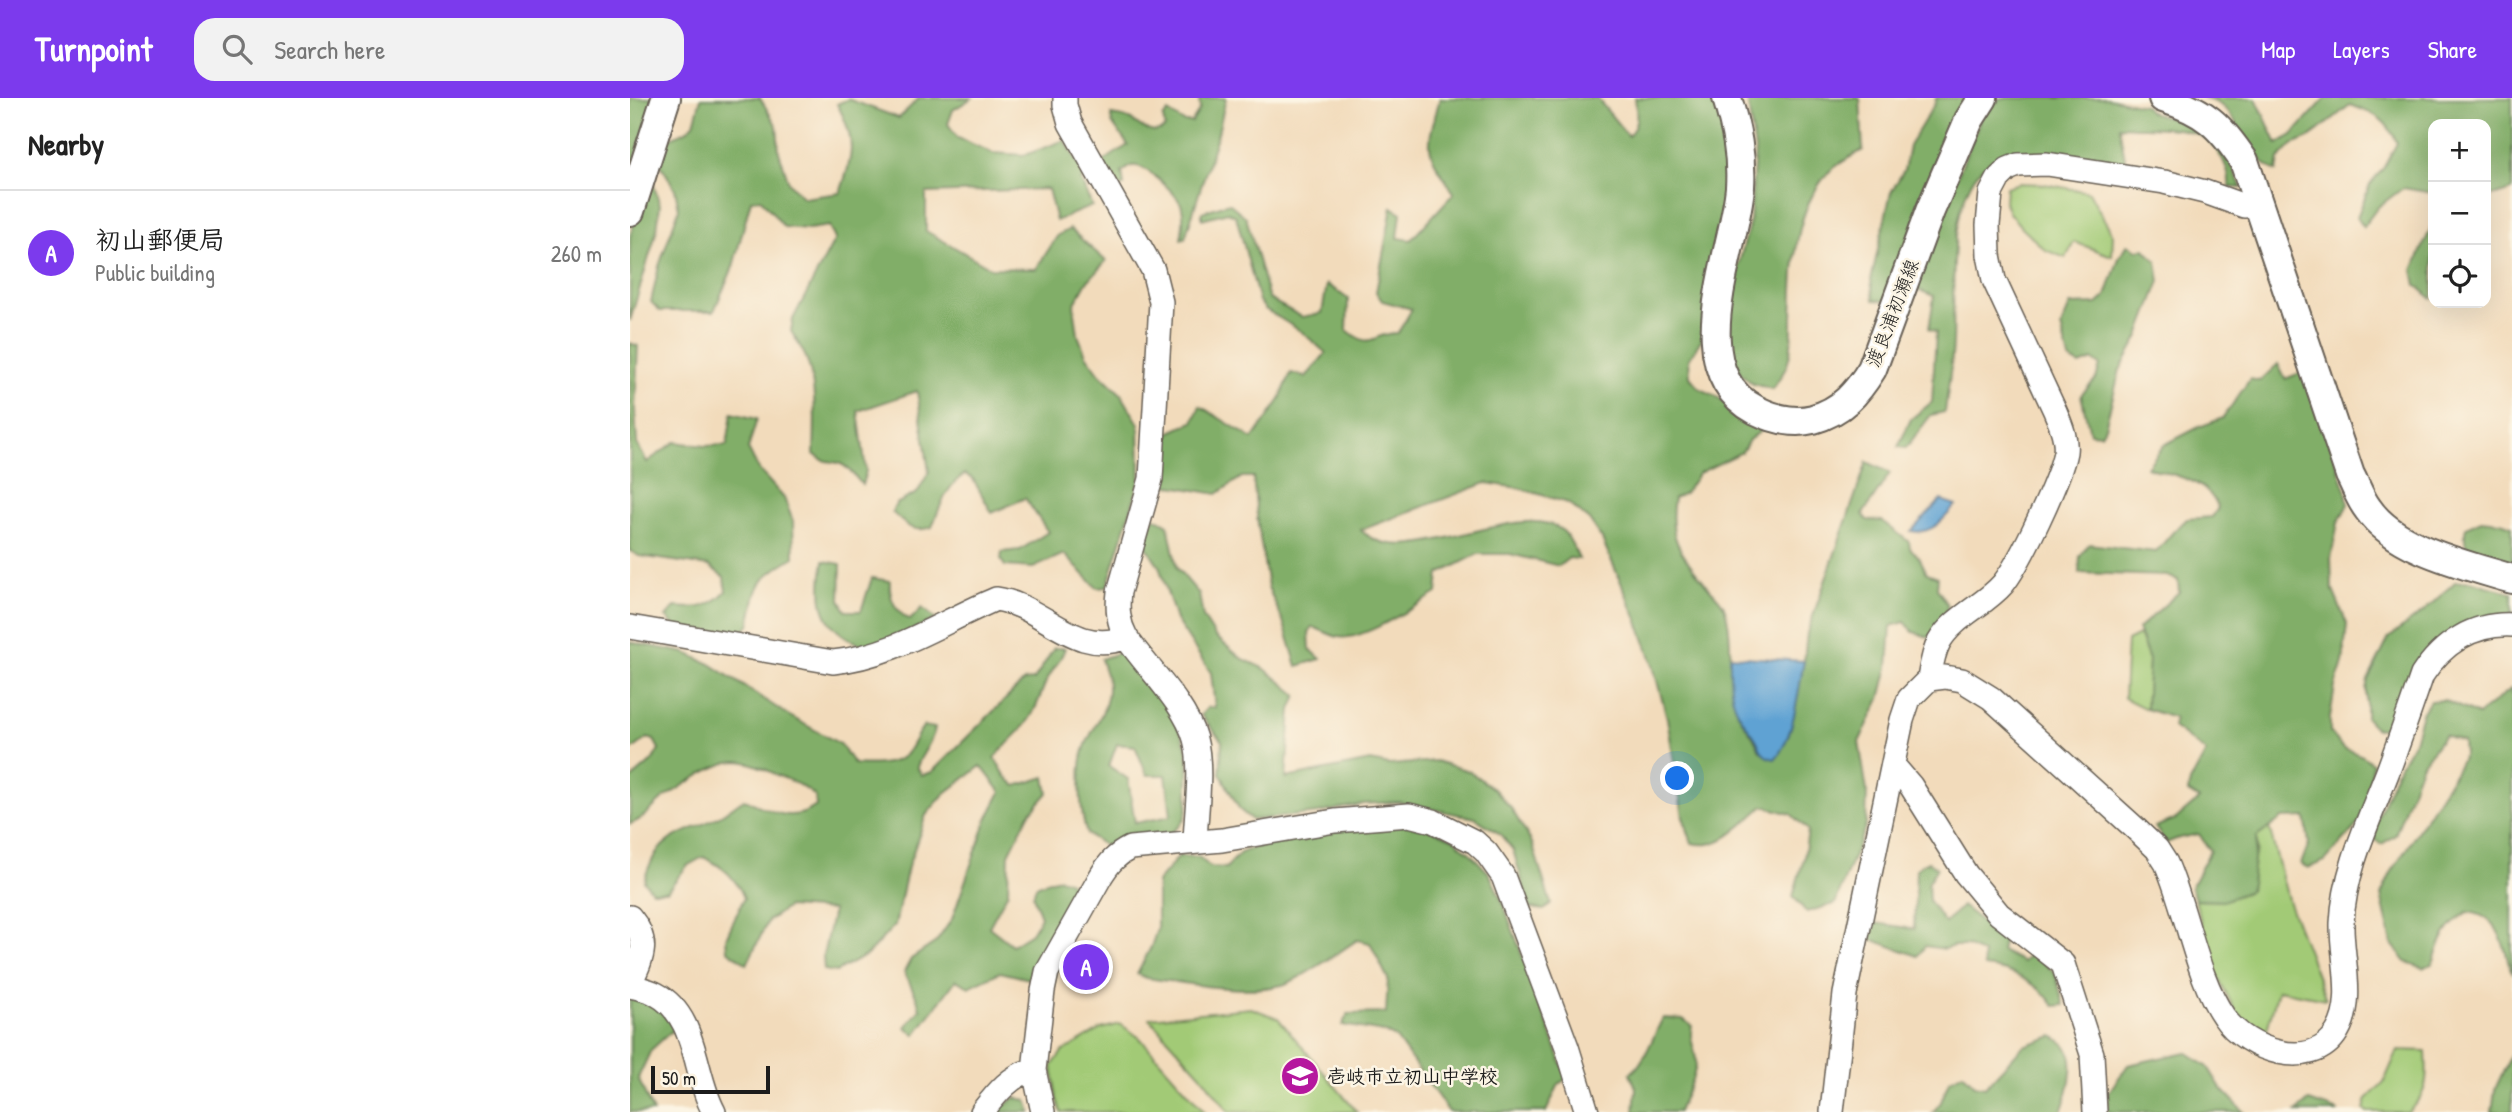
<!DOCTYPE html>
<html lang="en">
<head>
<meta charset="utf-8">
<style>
  :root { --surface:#fff; --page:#f2f2f2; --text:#222; --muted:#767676; --line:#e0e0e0; --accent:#7c3aed }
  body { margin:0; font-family:"Patrick Hand","Klee One",sans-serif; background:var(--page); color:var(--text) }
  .controls { position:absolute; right:21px; top:21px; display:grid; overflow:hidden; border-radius:14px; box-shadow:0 7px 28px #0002 }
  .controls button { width:63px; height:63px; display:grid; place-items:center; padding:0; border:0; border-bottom:2px solid var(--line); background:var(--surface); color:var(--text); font:35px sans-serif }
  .scale { position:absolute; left:21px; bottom:18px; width:119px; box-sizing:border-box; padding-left:7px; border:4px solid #1c1c1c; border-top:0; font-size:19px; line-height:24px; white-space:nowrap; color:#1c1c1c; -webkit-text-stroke:5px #fcf5e5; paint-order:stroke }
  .you { position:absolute; left:1048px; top:681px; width:24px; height:24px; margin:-18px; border:5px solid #fff; border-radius:50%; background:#1a73e8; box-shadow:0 0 0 10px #1a73e833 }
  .badge { display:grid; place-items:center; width:46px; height:46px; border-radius:50%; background:var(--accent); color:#fff; font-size:23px; font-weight:700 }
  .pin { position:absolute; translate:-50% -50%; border:4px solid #fff; box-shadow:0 2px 7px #0006 }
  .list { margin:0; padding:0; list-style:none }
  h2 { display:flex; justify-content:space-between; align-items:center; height:91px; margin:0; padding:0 28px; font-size:30px }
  h2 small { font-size:23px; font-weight:400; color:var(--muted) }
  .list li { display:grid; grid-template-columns:46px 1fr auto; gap:21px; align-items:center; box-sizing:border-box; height:126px; padding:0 28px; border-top:2px solid var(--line) }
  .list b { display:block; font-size:26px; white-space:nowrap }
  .list p { margin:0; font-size:23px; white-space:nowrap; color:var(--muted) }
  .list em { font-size:23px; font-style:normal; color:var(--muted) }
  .icon { flex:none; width:38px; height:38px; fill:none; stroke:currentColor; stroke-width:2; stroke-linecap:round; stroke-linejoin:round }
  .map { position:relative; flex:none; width:1882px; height:1014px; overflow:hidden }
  header { display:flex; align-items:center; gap:42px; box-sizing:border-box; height:98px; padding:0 35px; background:var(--accent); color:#fff }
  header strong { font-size:33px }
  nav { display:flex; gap:38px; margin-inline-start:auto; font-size:24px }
  .search { width:490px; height:63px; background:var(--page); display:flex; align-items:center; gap:18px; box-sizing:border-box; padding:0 24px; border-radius:21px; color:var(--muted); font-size:26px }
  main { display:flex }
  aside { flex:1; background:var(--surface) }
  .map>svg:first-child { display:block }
  .green { fill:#a2ca76; stroke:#5f7349; stroke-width:2 }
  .forest { fill:#81ae67; stroke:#4e6542; stroke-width:2; fill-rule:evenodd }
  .water { fill:#5ea2d3; stroke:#3d5f78; stroke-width:2 }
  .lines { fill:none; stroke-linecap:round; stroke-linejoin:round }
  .minor-casing { stroke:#675f54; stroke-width:26 }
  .major-casing { stroke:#675f54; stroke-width:32 }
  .minor { stroke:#fff; stroke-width:23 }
  .major { stroke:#fff; stroke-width:28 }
  .labels { text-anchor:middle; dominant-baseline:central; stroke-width:5; stroke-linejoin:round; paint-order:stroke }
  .street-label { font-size:19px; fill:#1c1c1c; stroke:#fcf5e5 }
  .poi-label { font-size:19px; font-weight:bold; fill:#1c1c1c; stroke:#fcf5e5; text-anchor:start }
</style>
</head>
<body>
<header>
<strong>Turnpoint</strong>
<div class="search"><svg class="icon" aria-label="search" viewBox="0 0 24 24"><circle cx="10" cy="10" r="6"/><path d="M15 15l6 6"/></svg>Search here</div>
<nav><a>Map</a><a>Layers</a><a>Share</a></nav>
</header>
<main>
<aside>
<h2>Nearby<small></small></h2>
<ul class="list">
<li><span class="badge">A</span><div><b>初山郵便局</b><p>Public building</p></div><em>260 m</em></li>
</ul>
</aside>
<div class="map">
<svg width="1882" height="1014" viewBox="0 0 1882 1014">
  <rect width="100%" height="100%" fill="#fcf5e5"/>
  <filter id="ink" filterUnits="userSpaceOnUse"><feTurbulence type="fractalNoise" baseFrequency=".0143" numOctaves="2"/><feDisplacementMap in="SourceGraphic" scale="14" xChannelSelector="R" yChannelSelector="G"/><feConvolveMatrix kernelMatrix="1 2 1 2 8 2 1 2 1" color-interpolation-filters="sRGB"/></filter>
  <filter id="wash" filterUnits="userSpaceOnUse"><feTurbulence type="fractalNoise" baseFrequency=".00686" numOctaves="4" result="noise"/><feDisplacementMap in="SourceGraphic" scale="28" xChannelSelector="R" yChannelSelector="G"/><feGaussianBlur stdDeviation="1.57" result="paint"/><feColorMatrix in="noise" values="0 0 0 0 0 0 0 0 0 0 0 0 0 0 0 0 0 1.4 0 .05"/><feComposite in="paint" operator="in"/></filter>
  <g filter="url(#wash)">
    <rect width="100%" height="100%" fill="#f2dbbb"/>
    <path class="green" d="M1389,85L1414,86L1459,94L1483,137L1482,158L1444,144L1436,160L1415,152L1392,130L1379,115L1375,104L1376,89Z
      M1509,537L1519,562L1516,611L1494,600L1497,543Z
      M1639,729L1659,805L1696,901L1648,892L1636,935L1608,919L1584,871L1565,802L1593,803L1627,754V738Z
      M621,910L648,920L727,1014H599L570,976L519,920Z
      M490,926L510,940L575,1014H431L427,1001L422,968L432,954L471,931Z
      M1768,952L1796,953C1797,982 1800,992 1778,1014H1737L1734,1011L1737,1001L1754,984Z"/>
    <path class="forest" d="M0,0H24L0,78Z
      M71,0H130L147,28L149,54L159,85L173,100L210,95C223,57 227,43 207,6L218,1L269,20L289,0H342L323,12L318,26L328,40L363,55L395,57L435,42L454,76L451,83L462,108L426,123L418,91L296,95V133L361,170L406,171L428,137L440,131L476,163L456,185L444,207L448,237L456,257L470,276L491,296L509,326L510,382L477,489L467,490L434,456L403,470L375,468L371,462L372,454L390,452L418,434L395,400L362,415L343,381L335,376C316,388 310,409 302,429C283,436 275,427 262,414L266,406L287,395L299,374L287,293L228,313L236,373L232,387C226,380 220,370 211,366C198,361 197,367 184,356C185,326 187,291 177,262C173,252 166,242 161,233L163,221L205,141L199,128L179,131L154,129L131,101L121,102L103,169L84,213H30L21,204L29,168L49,111L45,91L27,60L36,42L56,33L64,26Z
      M569,0H596L588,35L555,140L551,141C553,130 555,117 551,106C545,95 515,65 502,68C499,69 496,72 492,74L494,88L487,89L472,64L498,47L482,25L481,17C487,18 494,18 499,21C511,27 522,40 535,30L533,20L538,14L554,24H562L570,11Z
      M810,0H967L998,38C1009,27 1007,14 1005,0H1088L1103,64L1073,239L1059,261L1060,279L1069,290L1086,298L1132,332L1119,342L1112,354L1069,375L1055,395L1044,400C1037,444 1053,457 1079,490C1084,496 1093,503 1095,511C1104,541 1097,576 1105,607C1109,624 1125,636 1130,653L1160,632L1174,563L1177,535L1237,364L1260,375L1233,416L1237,422L1252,423L1279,444L1280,450L1289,459L1297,475L1308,479L1307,490L1318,507L1311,528L1301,540L1283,534L1275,524L1261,528L1258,569L1250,601L1229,644L1237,693L1236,727L1205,806L1176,814L1163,798L1174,760L1178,732L1161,716L1134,708C1112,725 1092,753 1062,745L1053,719L1037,620L1020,557L1007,521L972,441L959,422L938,405L889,390L856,385L731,432C775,478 888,398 933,433C940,439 945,453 949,461L939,460L929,468L880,456H848L809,476L807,495C786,507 732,544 708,539C700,537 691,532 683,529L679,535L680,551L691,561L667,568L654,526L638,489L628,427L623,379H612L587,396L535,387L538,335L563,324L570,308L623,341L649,303L661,275L676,279L696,255L672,234L635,211L629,203L606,118L598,114L572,121V114L599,105L616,119L639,201L672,219L692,215L697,186L718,201L717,232C743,254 740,235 768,235L782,211L752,203L746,194L762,109L771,115L768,140L781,142L824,95C793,48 796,53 810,0Z
      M1117,0H1230L1233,52C1222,58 1206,66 1197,76C1162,117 1164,170 1162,220C1162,251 1162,267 1142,291L1123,286L1110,275L1099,245L1098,221L1103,189L1120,123L1125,52Z
      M1306,0H1336L1305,63L1258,203L1244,202L1241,182L1261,94L1274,72L1279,48L1305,5Z
      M1478,0L1514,7L1520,14L1540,20L1553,18L1590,43L1612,90L1599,89C1601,68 1583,39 1561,34C1541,28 1511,30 1489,28L1496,66L1377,53C1365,60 1352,68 1344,80C1317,124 1325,194 1323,244C1322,267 1318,290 1315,314L1301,317L1276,350L1268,349L1281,321L1302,304L1306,234L1299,231L1304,198L1283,190L1351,19L1370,0Z
      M1573,0H1626L1647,46L1662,37L1696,0H1882V92L1856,100V26H1803V95L1773,90L1748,109L1733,129L1727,119L1740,87L1754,69L1767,45C1756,19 1744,16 1720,7L1679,40L1662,47L1649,61L1647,73C1618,63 1613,23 1589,6C1585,4 1578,2 1573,0Z
      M23,85L30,107L27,132L0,223V139L14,91Z
      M1803,125V199L1802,201L1786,187L1783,172Z
      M1498,146L1507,152L1515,151L1527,164L1530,183L1509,238L1490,272L1475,329L1471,336L1460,335L1451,297L1466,281L1470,267L1463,262L1450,267L1439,261L1431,229L1440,207L1467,206L1476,198L1489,160Z
      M0,245L8,248L5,310L7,346L17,364L45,344L75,348L97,347L102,315L127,321L118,351L129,372L154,400L163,423L164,459C125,482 128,486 119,528L106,537L46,529L36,519L45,509C67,511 80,510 96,493L94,479L79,468L9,458L0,453Z
      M1648,266L1655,281L1675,273L1716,392L1718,406L1708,425L1701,460L1702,490L1717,526L1713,565L1705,588L1700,620V634L1713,650L1733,658L1743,666L1738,699L1729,725L1695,763L1678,770L1671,766L1679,745L1675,719L1652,720L1627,739L1620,793L1593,803L1565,802L1561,789L1580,753L1569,736L1549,740L1536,745L1525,729L1546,721L1569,701L1558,694L1560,684L1576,654L1543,629L1544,620L1516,611L1519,562L1508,531L1549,494L1548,482L1537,478L1449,475L1450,458L1459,446L1526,454L1543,434L1557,421L1582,419L1588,410C1578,381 1544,378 1517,369L1534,347L1569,329L1593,320L1620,281L1630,283Z
      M524,419L538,427L547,470L569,496L573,519L585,538L611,560L635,571L667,597L661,612L656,680L740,663L760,667L806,663L839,673L865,692L881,710L902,745L921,806L914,812L900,810L883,752L870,736L845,720L769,704L733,706L689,715L622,722L610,712L590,675L592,643L571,617L578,609L585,610L581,575L546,522L529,468L515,446Z
      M1851,422L1871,424L1882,428V472C1858,463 1828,462 1836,429Z
      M194,463L211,466L210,502L216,513H231L242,480L260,483C259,499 264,513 280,522L292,510L306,521L240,551C194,533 185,511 194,463Z
      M1840,483L1882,495V519C1854,528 1807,536 1789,561C1774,581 1772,609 1757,630L1746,631L1736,620V591L1738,582L1759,540L1794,513L1825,484Z
      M0,544L56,555L80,566L158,617L210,646L224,666C239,667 263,668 275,657C283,649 286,636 294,628L305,630C302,646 292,654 287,669L292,677L302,674L394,583L404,582L424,550H435C431,563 422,572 416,584C410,597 407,611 398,623C389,637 375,646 365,660L376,679L386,688L415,679L418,695L399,716L379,756L378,794L359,829L382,847L401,835L411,819L403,798L406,788C429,778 435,776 452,795L404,882L370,874L339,889L326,882L285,937L276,929L290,911L287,900L274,874L281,861L306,844L322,821L357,721L371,694L351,668L314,696L296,717L278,769L265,827L237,857L206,874L194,872L193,858L203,812L158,809L138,823L117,866L97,852L96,840L114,800C106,780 93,768 73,759L57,768L37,793H22L14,783C29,732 52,740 91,717C99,712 106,706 114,701C140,712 161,727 186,708L185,698C174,688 161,683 147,677C135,671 120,663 106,663C86,664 51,689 34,700C22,709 14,722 0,726V682L22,663L29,651L24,642L18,640L0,653Z
      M491,554C518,583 551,617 558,658C559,668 558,680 558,690C558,705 559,720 547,730C530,745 502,747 481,752L457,736C450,715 447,670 455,649C463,628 479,612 478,588C478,579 473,569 471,561ZM487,646L505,648L517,677H536L541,718L505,725L498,681L479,668Z
      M1882,590V877C1874,849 1871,817 1837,814C1816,829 1811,841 1803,865L1794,870L1776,864L1762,846L1751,797L1761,775L1821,681L1834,656L1833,644L1814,637L1791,668L1765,737L1752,746L1745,742L1746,723L1766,674L1784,643L1792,615L1800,603L1814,602L1848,617Z
      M764,726L801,731L824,741L841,756L859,775L873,805L937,980L929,986L916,1014H819L766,940L754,934L712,927L718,916L756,915L758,881L740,845L727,842C711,853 668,883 652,887C612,897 557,885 516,880L507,876L521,849L527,831V784L549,758L569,759L580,769L596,770L610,755L634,746L703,733Z
      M1298,763L1307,770L1298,784L1299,803L1315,825L1332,808L1374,841L1371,853L1393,864L1402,854L1425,875L1434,907L1424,908C1409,885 1381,871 1354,869L1353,856L1337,848H1323L1315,851L1295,848L1288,858L1240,841L1246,825L1284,831L1286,771Z
      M0,899C21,903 32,914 46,929L21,952L8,980L23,1014H0Z
      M1033,920L1053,921L1062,928C1058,942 1067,953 1066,966C1064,984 1054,998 1048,1014H1004L1006,990L1000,975C1013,970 1025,933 1033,920Z
      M1423,938C1427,941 1433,944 1436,948C1448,965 1437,997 1431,1014H1303L1311,1004L1319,983L1333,975L1345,987L1355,989L1393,948Z
      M1556,954L1578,969L1591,990L1614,1014H1478V995L1498,967Z
      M1882,955V1014H1862L1865,991Z
      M385,1000L397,1002L401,1014H365Z
      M1679,1003L1706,1012L1708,1014H1666Z"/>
    <path class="water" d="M1311,402L1326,407C1313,422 1302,437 1281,433Z
      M1100,558L1174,563C1168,592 1165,639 1145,661C1132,659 1132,654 1127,643C1122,633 1113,625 1108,614C1099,598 1100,577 1100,558Z"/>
  </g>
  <g filter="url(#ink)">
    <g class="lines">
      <defs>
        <path id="minor" d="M435,0V7L440,25L523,172L531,204L521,381L489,494C487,511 488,524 496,539C517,570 555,605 565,641C573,671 566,713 565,744
          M0,529L203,564C264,558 311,524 366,501C413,507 445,560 496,539
          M1299,581C1301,569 1303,555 1309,544C1323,519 1355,507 1373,486C1390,465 1430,381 1435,354C1437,340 1430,325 1425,313L1364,182L1359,157L1358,127L1361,95L1369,80L1378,71L1388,67L1417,66L1534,84L1575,94L1614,108L1629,107
          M1263,667L1281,688L1336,776L1369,816L1433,866L1462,956L1465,1014
          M0,819C21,844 12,860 0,886
          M0,888C8,890 19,892 26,896C68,918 63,976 84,1014
          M352,1014C366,996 381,976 404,972
          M413,1014L404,972L413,893L417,874L471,778C479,765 486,757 500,750L592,742L705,723L779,717L803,723L845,744L856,754L873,778L937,949L957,1014
          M1202,1014L1215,896L1272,622L1279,601L1299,581L1315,579L1332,582L1361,600L1506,731L1527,751L1536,765C1557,812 1566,879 1594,919C1616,952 1682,975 1707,934C1726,903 1711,859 1712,825C1714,773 1740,720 1758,673C1770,641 1781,609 1792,577C1812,546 1843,525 1882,527"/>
        <path id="major" d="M1097,0C1106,30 1112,57 1110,89C1105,153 1049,272 1126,312C1144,321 1163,326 1183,321C1212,313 1227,295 1242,271L1300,113L1339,22L1353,0
          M1533,0C1575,13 1590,27 1614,63L1720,377C1726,388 1730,401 1738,411C1766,452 1837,467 1882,481
          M0,113L36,0"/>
      </defs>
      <use href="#minor" class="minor-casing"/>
      <use href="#major" class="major-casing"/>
      <use href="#minor" class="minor"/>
      <use href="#major" class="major"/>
    </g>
  </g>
  <defs>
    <symbol id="school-disc" viewBox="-11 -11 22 22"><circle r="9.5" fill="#b5179e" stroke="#fcf5e5"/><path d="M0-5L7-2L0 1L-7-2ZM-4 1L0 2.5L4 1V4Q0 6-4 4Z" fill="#fff"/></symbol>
  </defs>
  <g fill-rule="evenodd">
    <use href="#school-disc" x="648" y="956" width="44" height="44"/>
  </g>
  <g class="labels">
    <g class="street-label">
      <text transform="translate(1262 215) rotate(-69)">渡良浦初瀬線</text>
    </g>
    <g class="poi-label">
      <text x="697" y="978">壱岐市立初山中学校</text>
    </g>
  </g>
</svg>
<div class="controls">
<button>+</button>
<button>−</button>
<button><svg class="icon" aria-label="locate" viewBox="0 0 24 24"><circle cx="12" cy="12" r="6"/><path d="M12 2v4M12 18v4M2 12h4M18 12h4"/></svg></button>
</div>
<div class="scale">50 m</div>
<div class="you"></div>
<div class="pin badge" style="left:456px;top:869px">A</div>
</div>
</main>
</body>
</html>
